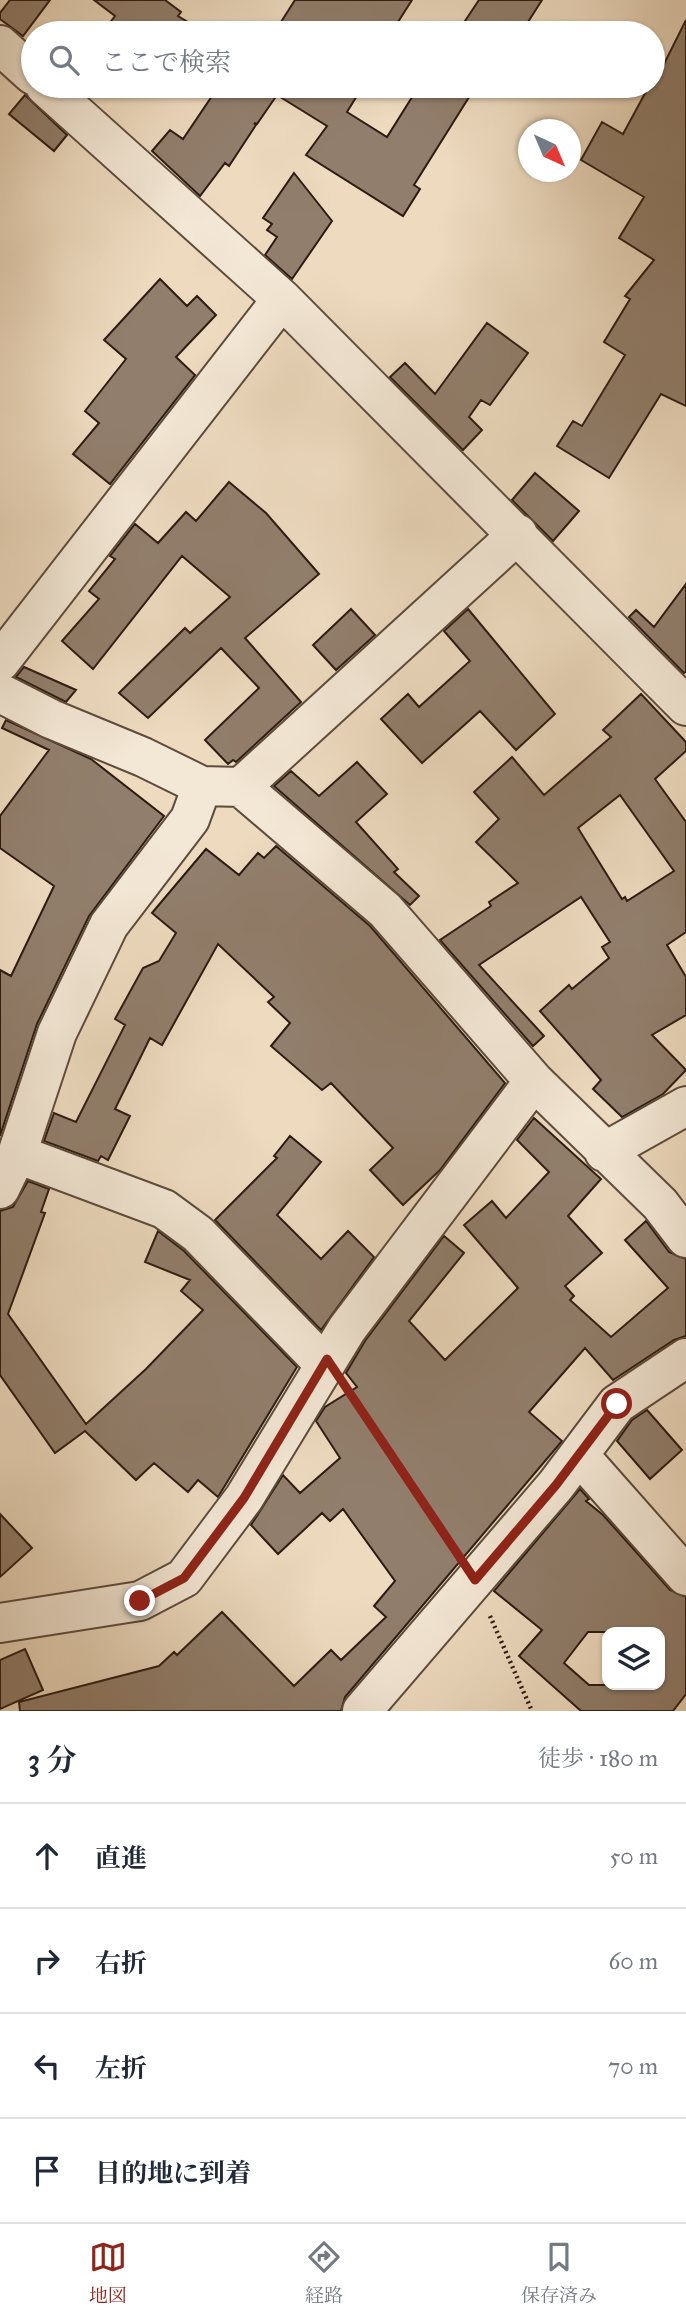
<!DOCTYPE html>
<html lang="ja">
<head>
<meta charset="utf-8">
<style>
  :root { --surface:#fff; --page:#f2f2f3; --text:#1f2937; --muted:#747a83; --line:#e0e1e3; --accent:#8f2418 }
  body { margin:0; font-family:"IM FELL Great Primer","Noto Serif JP",serif; background:var(--page); color:var(--text) }
  .controls { position:absolute; right:21px; bottom:21px; display:grid; overflow:hidden; border-radius:14px; box-shadow:0 2px 5px #0004 }
  .controls button { width:63px; height:63px; display:grid; place-items:center; padding:0; border:0; border-bottom:2px solid var(--line); background:var(--surface); color:var(--text); font:35px sans-serif }
  .compass { position:absolute; left:518px; top:119px; width:63px; height:63px; border-radius:50%; background:var(--surface); box-shadow:0 2px 5px #0004; rotate:136deg }
  .stop { position:absolute; width:21px; height:21px; margin:-16px; border:5px solid #8f2418; border-radius:50%; background:#fff }
  .stop.end { background:#8f2418; border-color:#fff; box-shadow:0 2px 7px #0008 }
  .list { margin:0; padding:0; list-style:none }
  h2 { display:flex; justify-content:space-between; align-items:center; height:91px; margin:0; padding:0 28px; font-size:30px }
  h2 small { font-size:23px; font-weight:400; color:var(--muted) }
  .list li { display:grid; grid-template-columns:46px 1fr auto; gap:21px; align-items:center; box-sizing:border-box; height:105px; padding:0 28px; border-top:2px solid var(--line) }
  .list b { display:block; font-size:26px; white-space:nowrap }
  .list em { font-size:23px; font-style:normal; color:var(--muted) }
  .icon { flex:none; width:38px; height:38px; fill:none; stroke:currentColor; stroke-width:2; stroke-linecap:round; stroke-linejoin:round }
  .map { position:relative; flex:none; width:686px; height:1711px; overflow:hidden }
  .search { position:absolute; background:var(--surface); box-shadow:0 2px 5px #0004; left:21px; right:21px; top:21px; height:77px; display:flex; align-items:center; gap:18px; box-sizing:border-box; padding:0 24px; border-radius:38px; color:var(--muted); font-size:26px }
  .sheet { height:511px; background:var(--surface) }
  nav { display:flex; justify-content:space-around; align-items:center; box-sizing:border-box; height:98px; border-top:2px solid var(--line); background:var(--surface); font-size:19px; color:var(--muted) }
  nav a { display:grid; justify-items:center; gap:4px }
  nav .on { color:var(--accent) }
  .map>svg:first-child { display:block }
  .building { fill:#917e6c; stroke:#2d1b12; stroke-width:2; fill-rule:evenodd }
  .lines { fill:none; stroke-linecap:round; stroke-linejoin:round }
  .minor-casing { stroke:#5d4b3d; stroke-width:42 }
  .path { stroke:#2d1b12; stroke-width:4.5; stroke-dasharray:2 3.5; stroke-linecap:butt }
  .minor { stroke:#f3e7d5; stroke-width:38 }
  .route { stroke:#8f2418; stroke-width:9 }
</style>
</head>
<body>
<div class="map">
<svg width="686" height="1711" viewBox="0 0 686 1711">
  <rect width="100%" height="100%" fill="#eddabf"/>
  <filter id="stains"><feTurbulence type="fractalNoise" baseFrequency=".00286" numOctaves="4"/><feColorMatrix values="0 0 0 0 .2 0 0 0 0 .09 0 0 0 0 .02 0 0 0 .5 -.17"/></filter>
  <radialGradient id="worn" r=".72"><stop offset=".6" stop-color="#630" stop-opacity="0"/><stop offset="1" stop-color="#630" stop-opacity=".3"/></radialGradient>
  <path class="building" d="M10,0H50L23,36L0,19V13Z
    M94,0H165L181,12L178,16L206,33H102L115,16Z
    M295,0H412L391,33H274Z
    M479,0H542L521,33H457Z
    M686,20V406L661,394L609,478L557,446L573,421L582,426L625,355L604,342L630,299L625,296L654,260L619,238L644,197L581,160L602,122L623,134L649,86H653Z
    M195,86H363L347,112L387,137L419,86H476L414,185L420,189L403,216L306,155L327,126L277,95L257,124L254,123L256,125L229,166L225,163L200,196L152,151L170,130L183,139L212,96Z
    M25,95L67,135L54,151L9,114Z
    M294,173L332,221L292,279L265,255L277,237L267,230L272,224L263,218Z
    M160,279L187,306L197,296L216,315L176,357L195,375L110,484L73,454L99,423L85,411L126,359L104,340Z
    M487,323L528,353L490,405L481,400L469,417L482,430L463,450L390,377L405,363L435,394Z
    M535,473L579,511L553,541L512,500Z
    M229,482L266,513L319,574L245,638L301,702L236,762L233,760L228,764L205,740L259,688L221,648L148,718L119,693L185,628L190,633L230,597L182,556L93,669L62,641L99,599L89,591L115,559L110,556L135,524L158,543L186,512L196,521Z
    M686,584V672L684,673L629,617L636,610L654,627Z
    M351,609L375,635L336,670L313,645Z
    M468,609L555,714L516,750L480,711L422,763L381,719L408,694L419,707L470,661L444,631Z
    M24,667L76,690L66,702L16,677Z
    M641,694L686,742V751L655,779L686,822V932L667,945L686,977V1015L652,1035L686,1070L663,1094L622,1117L593,1089L601,1080L540,1011L569,985L572,989L609,958L602,947L610,942L581,897L479,965L544,1036L533,1046L440,940L491,906L489,902L518,883L476,842L499,819L474,792L512,757L544,795L611,737L603,730ZM620,795L674,871L627,901L625,897L622,899L578,828Z
    M6,720L91,759L164,816L89,916L37,1024L0,1136V970L11,976L54,886L0,848V816L49,750L2,728Z
    M357,762L387,794L356,822L398,869L394,872L419,896L410,905L274,786L291,771L319,796Z
    M276,846L370,926L505,1083L440,1170L403,1205L370,1170L393,1148L331,1083L322,1090L271,1046L290,1023L268,1002L274,997L218,944L162,1045L150,1038L115,1109L130,1116L108,1160L101,1156L98,1161L44,1141L54,1113L76,1122L125,1025L115,1019L143,968L159,961L176,933L152,913L206,849L239,875L258,853L264,858Z
    M534,1118L601,1179L568,1216L602,1253L565,1286L574,1296L570,1300L611,1337L668,1288L625,1240L646,1221L669,1252L686,1259V1336L674,1340L613,1380L585,1348L529,1412L562,1441L345,1697L341,1711H20L19,1702L159,1666L174,1652L177,1655L222,1612L294,1686L331,1650L341,1660L386,1617L374,1606L395,1581L343,1509L330,1521L322,1513L278,1554L251,1525L283,1475L300,1493L340,1458L316,1421L325,1407L357,1387L346,1373L365,1341L444,1236L464,1253L409,1321L445,1360L518,1288L464,1225L492,1201L506,1218L549,1172L517,1140Z
    M290,1136L321,1162L277,1215L321,1259L348,1231L374,1257L321,1330L215,1220L277,1158L274,1156Z
    M28,1181L49,1189L41,1212L45,1213L8,1314L86,1424L146,1369L203,1310L181,1291L190,1280L145,1262L158,1231L184,1251L297,1367L218,1497L198,1480L188,1492L154,1463L136,1480L85,1431L55,1453L0,1375V1211L13,1207Z
    M647,1410L682,1450L650,1479L617,1441L632,1420Z
    M580,1489L589,1499L586,1501L603,1515L670,1590L686,1597V1694L673,1711H581L519,1656L542,1630L494,1591ZM588,1632H660V1685H589L564,1663Z
    M0,1514L32,1548L0,1577Z
    M25,1649L43,1690L0,1709V1660Z"/>
  <g class="lines">
    <defs>
      <path id="minor" d="M0,45L33,75
        M45,86L282,299L686,706
        M0,662L282,299
        M0,693L51,719L143,757L202,786L241,787L385,910L534,1081L660,1204L686,1238
        M241,787L518,534
        M604,1152L686,1106
        M17,1154L164,1209L198,1234L324,1364
        M0,1189L17,1154L57,1033L109,925L190,819L202,786
        M579,1455L686,1576
        M0,1623L140,1601L184,1578L244,1498L347,1329L534,1081
        M362,1711L556,1485L617,1404L686,1358"/>
    </defs>
    <use href="#minor" class="minor-casing"/>
    <path class="path" d="M349,1391L455,1550
      M490,1616L532,1711"/>
    <use href="#minor" class="minor"/>
  </g>
  <g class="lines">
    <path class="route" d="M140,1601L184,1578L244,1498L327,1359L475,1580L556,1485L617,1404"/>
  </g>
  <rect width="100%" height="100%" filter="url(#stains)"/>
  <rect width="100%" height="100%" fill="url(#worn)"/>
</svg>
<div class="controls">
<button><svg class="icon" aria-label="layers" viewBox="0 0 24 24"><path d="M12 4l9 5-9 5-9-5zM3 14l9 5 9-5"/></svg></button>
</div>
<svg class="compass" viewBox="-18 -18 36 36"><path d="M0-13l5 13h-10z" fill="#e53935"/><path d="M0 13l5-13h-10z" fill="#747a83"/></svg>
<div class="stop" style="left:617px;top:1404px"></div>
<div class="stop end" style="left:140px;top:1601px"></div>
<div class="search"><svg class="icon" aria-label="search" viewBox="0 0 24 24"><circle cx="10" cy="10" r="6"/><path d="M15 15l6 6"/></svg>ここで検索</div>
</div>
<section class="sheet">
<h2>3 分<small>徒歩 · 180 m</small></h2>
<ul class="list">
<li><svg class="icon" aria-label="ahead" viewBox="0 0 24 24"><path d="M12 20V5M6 11l6-6 6 6"/></svg><div><b>直進</b></div><em>50 m</em></li>
<li><svg class="icon" aria-label="right" viewBox="0 0 24 24"><path d="M7 20v-9h11M14 6l5 5-5 5"/></svg><div><b>右折</b></div><em>60 m</em></li>
<li><svg class="icon" aria-label="left" viewBox="0 0 24 24"><path d="M17 20v-9H6M10 6l-5 5 5 5"/></svg><div><b>左折</b></div><em>70 m</em></li>
<li><svg class="icon" aria-label="arrive" viewBox="0 0 24 24"><path d="M6 21V4h12l-3 4 3 4H6"/></svg><div><b>目的地に到着</b></div></li>
</ul>
</section>
<nav>
<a class="on"><svg class="icon" aria-label="map" viewBox="0 0 24 24"><path d="M3 6l6-2 6 2 6-2v14l-6 2-6-2-6 2zM9 4v14M15 6v14"/></svg>地図</a>
<a><svg class="icon" aria-label="directions" viewBox="0 0 24 24"><path d="M12 3l9 9-9 9-9-9zM9 14v-3h6M13 9l2 2-2 2"/></svg>経路</a>
<a><svg class="icon" aria-label="saved" viewBox="0 0 24 24"><path d="M7 4h10v16l-5-4-5 4z"/></svg>保存済み</a>
</nav>
</body>
</html>
